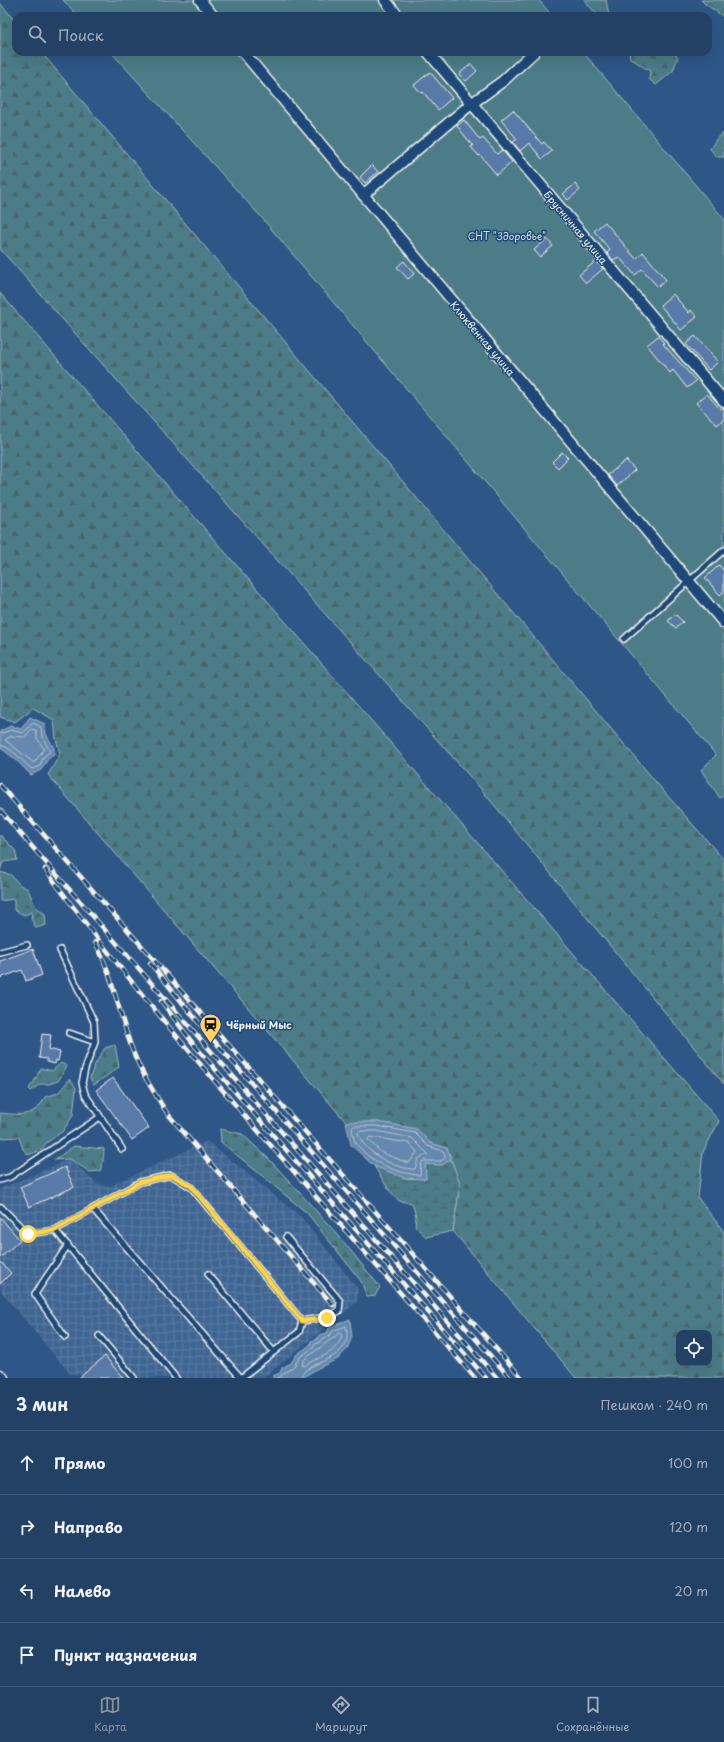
<!DOCTYPE html>
<html lang="ru">
<head>
<meta charset="utf-8">
<style>
  :root { --surface:#224165; --page:#2a486b; --text:#f1f3f6; --muted:#a2afbf; --line:#3f5a79; --accent:#8c9099 }
  body { margin:0; font-family:"Playpen Sans",sans-serif; background:var(--page); color:var(--text) }
  .controls { position:absolute; right:12px; bottom:12px; display:grid; overflow:hidden; border-radius:8px; box-shadow:0 4px 16px #0002 }
  .controls button { width:36px; height:36px; display:grid; place-items:center; padding:0; border:0; border-bottom:1px solid var(--line); background:var(--surface); color:var(--text); font:20px sans-serif }
  .stop { position:absolute; width:12px; height:12px; margin:-9px; border:3px solid #ffd54a; border-radius:50%; background:#fff }
  .stop.end { background:#ffd54a; border-color:#fff; box-shadow:0 1px 4px #0008 }
  .list { margin:0; padding:0; list-style:none }
  h2 { display:flex; justify-content:space-between; align-items:center; height:52px; margin:0; padding:0 16px; font-size:17px }
  h2 small { font-size:13px; font-weight:400; color:var(--muted) }
  .list li { display:grid; grid-template-columns:26px 1fr auto; gap:12px; align-items:center; box-sizing:border-box; height:64px; padding:0 16px; border-top:1px solid var(--line) }
  .list b { display:block; font-size:15px; white-space:nowrap }
  .list em { font-size:13px; font-style:normal; color:var(--muted) }
  .icon { flex:none; width:22px; height:22px; fill:none; stroke:currentColor; stroke-width:2; stroke-linecap:round; stroke-linejoin:round }
  .map { position:relative; flex:none; width:724px; height:1378px; overflow:hidden }
  .search { position:absolute; background:var(--surface); box-shadow:0 4px 16px #0002; left:12px; right:12px; top:12px; height:44px; display:flex; align-items:center; gap:10px; box-sizing:border-box; padding:0 14px; border-radius:12px; color:var(--muted); font-size:15px }
  .sheet { height:308px; background:var(--surface) }
  nav { display:flex; justify-content:space-around; align-items:center; box-sizing:border-box; height:56px; border-top:1px solid var(--line); background:var(--surface); font-size:11px; color:var(--muted) }
  nav a { display:grid; justify-items:center; gap:2px }
  nav .on { color:var(--accent) }
  .map>svg:first-child { display:block }
  .industrial { fill:url(#industrial-grid) }
  .grass { fill:url(#grass-tufts); stroke:#a0b6b8 }
  .forest { fill:url(#forest-firs); stroke:#a0b6b8; fill-rule:evenodd }
  .wetland { fill:url(#wetland-marsh); stroke:#a0b6b8 }
  .green { fill:#4b7c88; stroke:#a0b6b8 }
  .water { fill:#6589ae; stroke:#9eb3c5 }
  .lines { fill:none; stroke-linecap:round; stroke-linejoin:round }
  .shore { stroke:#bbc7d1; stroke-width:1 }
  .building { fill:#587aa8; stroke:#f4f1e8 }
  .service-casing { stroke:#f4f1e8; stroke-width:8 }
  .minor-casing { stroke:#f4f1e8; stroke-width:13 }
  .service { stroke:#1f4a7a; stroke-width:5 }
  .minor { stroke:#1f4a7a; stroke-width:10 }
  .rail-casing { stroke:#f4f1e8; stroke-width:4.5 }
  .rail { stroke:#1f4a7a; stroke-width:3; stroke-dasharray:9; stroke-linecap:butt }
  .route { stroke:#ffd54a; stroke-width:5 }
  .labels { text-anchor:middle; dominant-baseline:central; stroke-width:3; stroke-linejoin:round; paint-order:stroke }
  .street-label { font-size:10px; fill:#f4f1e8; stroke:#1f4a7a }
  .park-label { font-size:10px; fill:#dbdfda; stroke:#1f4a7a }
  .poi-label { font-size:10px; font-weight:bold; fill:#f4f1e8; stroke:#1f4a7a; text-anchor:start }
</style>
</head>
<body>
<div class="map">
<svg width="724" height="1378" viewBox="0 0 724 1378">
  <defs>
    <pattern id="industrial-grid" width="8" height="8" patternUnits="userSpaceOnUse"><rect width="8" height="8" fill="#3f6593"/><path d="M0 4h8M4 0v8" fill="none" stroke="#5b7ca2"/></pattern>
    <pattern id="grass-tufts" width="24" height="20" patternUnits="userSpaceOnUse"><rect width="24" height="20" fill="#4b7c88"/><path d="M3 7l-1-3M5 7V3M7 7l1-3M15 17l-1-3M17 17v-4M19 17l1-3" fill="none" stroke="#4a656a"/></pattern>
    <pattern id="forest-firs" width="22" height="20" patternUnits="userSpaceOnUse"><rect width="22" height="20" fill="#4b7c88"/><path d="M5 1l3.5 6h-7zM16 11l3.5 6h-7z" fill="#4a656a"/></pattern>
    <pattern id="wetland-marsh" width="20" height="14" patternUnits="userSpaceOnUse"><rect width="20" height="14" fill="#4b7c88"/><path d="M1 5h8M5 5V1M11 12h8M15 12V8" fill="none" stroke="#4a656a"/></pattern>
  </defs>
  <rect width="100%" height="100%" fill="#2e5787"/>
  <filter id="ink" filterUnits="userSpaceOnUse"><feTurbulence type="fractalNoise" baseFrequency=".025" numOctaves="2"/><feDisplacementMap in="SourceGraphic" scale="8" xChannelSelector="R" yChannelSelector="G"/><feConvolveMatrix kernelMatrix="1 2 1 2 8 2 1 2 1" color-interpolation-filters="sRGB"/></filter>
  <g filter="url(#ink)">
    <path class="industrial" d="M207,1141L302,1218L358,1289L357,1302L263,1378H85L83,1375L70,1374L0,1290V1189L70,1159L97,1184L110,1186Z"/>
    <path class="grass" d="M584,0H606L609,16H598Z
      M724,133V157H717L710,149L717,138Z"/>
    <path class="forest" d="M701,0H724V17L704,3Z
      M0,3L16,22V52H41L666,794L724,860V1084L481,789L0,249Z
      M629,52H671L678,57L673,71L656,85L649,79L650,71L630,58Z
      M0,293L719,1121L703,1152L698,1198L724,1232V1378H576L453,1231L460,1184L447,1148L430,1143L417,1129L378,1122H346L48,775L60,754L56,739L54,720L33,708L15,722L0,717ZM679,1333H709V1363H679Z
      M0,835L15,850L17,860L3,862L0,871Z
      M0,872L11,875L20,885L28,889L35,906L45,914L46,925L36,928L31,919L32,912L24,915L14,910V899L0,901Z
      M115,1045L119,1067L94,1085L90,1078L94,1066L105,1048Z
      M61,1063L67,1066L58,1081L49,1084H40L31,1091L29,1088L34,1082L41,1068L52,1071Z
      M70,1079L76,1088L73,1115L63,1131L46,1143L41,1150L28,1155L23,1149L19,1137L0,1138V1113C20,1115 35,1118 45,1097L58,1093Z
      M220,1129L242,1134L269,1159L338,1235L380,1287L375,1296L367,1297L361,1281L307,1213L221,1142Z
      M74,1146L104,1149L103,1161L100,1171L90,1172L70,1159L54,1160Z"/>
    <path class="wetland" d="M451,1159L460,1184L453,1231L426,1237L415,1226L416,1216L412,1203L399,1201L389,1190L374,1166L405,1178L426,1179L425,1164L442,1165Z"/>
    <path class="green" d="M63,0H539L552,16H78Z
      M111,52H583L724,219V795L720,798L701,770L716,755L262,218Z"/>
    <path class="water" d="M30,717L45,724L46,734L54,748V755L48,759L41,770L31,775L17,761L1,748L0,731L11,726L21,729Z
      M346,1122H378L417,1129L430,1143L447,1148L451,1159L442,1165L425,1164L426,1179L405,1178L374,1166L351,1145Z
      M350,1319L352,1337L347,1349L338,1359L318,1368L302,1378H273V1376L280,1373L282,1368L291,1363L297,1354L310,1345L311,1341L317,1339L319,1335L327,1333L329,1328Z"/>
    <g class="lines">
      <path class="shore" d="M32,729L36,730L37,738L44,749L34,763L5,740L11,736L24,737Z
        M0,734L11,730L23,733L33,723L41,727L42,736L50,752L44,756L39,767L32,769C23,762 12,747 0,745
        M354,1126H377L415,1133L428,1146L443,1151L446,1157L441,1161H423L421,1164L420,1175C398,1174 369,1162 356,1143C353,1139 353,1133 352,1128Z
        M360,1131H377L412,1138L428,1154L418,1159L415,1169C397,1170 362,1152 358,1133Z
        M370,1137L409,1143L417,1152L410,1162L408,1163L382,1153L368,1140Z
        M340,1333L342,1336C335,1355 320,1356 304,1366L302,1365L304,1360Z
        M278,1378L294,1366L300,1357L313,1348L315,1344L320,1342L322,1339L329,1336L333,1331L346,1326C356,1363 303,1359 301,1378"/>
    </g>
    <path class="building" d="M471,64L477,71L466,81L459,74Z
      M430,72L452,98L438,110L423,92L421,93L414,85Z
      M513,110L542,144L544,142L552,151L542,159L529,143L520,151L513,142L517,139L501,120Z
      M464,120L480,140L483,138L497,154L502,150L512,162L497,175L480,155L479,156L471,147L473,146L457,126Z
      M372,165L378,172L365,183L360,177Z
      M575,184L580,190L568,200L563,194Z
      M605,222L636,259L643,252L666,280L658,287L642,269L635,275L619,257L613,260L607,253L610,250L594,231Z
      M547,239L553,246L540,257L534,250Z
      M404,261L414,274L408,279L397,267Z
      M596,261L603,269L586,283L579,275Z
      M673,294L689,313L691,310L697,317L681,330L660,305Z
      M658,336L664,343L663,344L696,381L687,388L673,370L670,373L647,345Z
      M695,336L718,362L709,370L686,344Z
      M707,394L720,409L724,407V419L717,425L696,403Z
      M562,452L568,458L558,468L552,462Z
      M626,460L635,470L617,486L608,475Z
      M719,565L724,571V591L720,595L705,578Z
      M675,614L683,622L676,628L668,621Z
      M33,949L42,975L26,981L22,970L0,978V961Z
      M42,1034L51,1035L49,1049L60,1052L58,1061L56,1060L55,1064L47,1062V1059L39,1058Z
      M113,1078L149,1128L132,1140L96,1090Z
      M65,1167L74,1187L29,1207L20,1187Z
      M0,1217L20,1240L0,1258Z
      M0,1261L11,1273L0,1284Z
      M105,1356L123,1378H79Z"/>
    <g class="lines">
      <defs>
        <path id="service" d="M624,639L724,550
          M60,950L94,1022L95,1042L85,1069L82,1083L85,1094L122,1149
          M0,952L27,945
          M69,1033L95,1042
          M0,1180L10,1177L100,1117
          M1,1207L28,1234L55,1230L140,1182L171,1175L191,1187L302,1321L299,1332L241,1378
          M93,1209L241,1378
          M55,1230L176,1378
          M286,1237L340,1301L339,1311L327,1317L302,1321
          M208,1274L274,1352
          M99,1336L134,1378
          M65,1337L35,1294L68,1245"/>
        <path id="minor" d="M200,0L213,16
          M385,0L398,16
          M243,52L724,623
          M428,52L724,401
          M363,195L471,104L503,81L534,52
          M0,1375L3,1378"/>
      </defs>
      <use href="#service" class="service-casing"/>
      <use href="#minor" class="minor-casing"/>
      <use href="#service" class="service"/>
      <use href="#minor" class="minor"/>
      <defs>
        <path id="rail" d="M0,785L522,1378
          M0,810L497,1378
          M45,869C121,973 204,1070 289,1166C351,1237 413,1307 475,1378
          M95,942C112,974 118,1009 130,1043C138,1068 153,1091 167,1113L333,1305
          M150,963L203,1028L510,1378
          M161,1001L195,1046L486,1378"/>
      </defs>
      <use href="#rail" class="rail-casing"/>
      <use href="#rail" class="rail"/>
    </g>
  </g>
  <g class="lines" filter="url(#ink)">
    <path class="route" d="M28,1234L55,1230L140,1182L172,1175L191,1186L302,1321L327,1318"/>
  </g>
  <defs>
    <symbol id="station-pin" viewBox="-11 -11 22 30"><path d="M0 17L-7.5 6A9.5 9.5 0 1 1 7.5 6Z" fill="#ffd166" stroke="#1f4a7a"/><path d="M-3-6H3Q5-6 5-4V2Q5 4 3 4L4.5 6H3L1.5 4h-3L-3 6H-4.5L-3 4Q-5 4-5 2V-4Q-5-6-3-6ZM-3.5-4v3h7v-3ZM-3.5 1v1.5H-2V1ZM2 1v1.5H3.5V1Z" fill="#111"/></symbol>
  </defs>
  <g fill-rule="evenodd">
    <use href="#station-pin" x="198" y="1012" width="25" height="34"/>
  </g>
  <g class="labels">
    <g class="street-label">
      <text transform="translate(576 227) rotate(50)">Брусничная улица</text>
      <text transform="translate(483 338) rotate(50)">Клюквенная улица</text>
    </g>
    <g class="park-label">
      <text x="507" y="235">СНТ "Здоровье"</text>
    </g>
    <g class="poi-label">
      <text x="226" y="1024">Чёрный Мыс</text>
    </g>
  </g>
</svg>
<div class="controls">
<button><svg class="icon" aria-label="locate" viewBox="0 0 24 24"><circle cx="12" cy="12" r="6"/><path d="M12 2v4M12 18v4M2 12h4M18 12h4"/></svg></button>
</div>
<div class="stop" style="left:28px;top:1234px"></div>
<div class="stop end" style="left:327px;top:1318px"></div>
<div class="search"><svg class="icon" aria-label="search" viewBox="0 0 24 24"><circle cx="10" cy="10" r="6"/><path d="M15 15l6 6"/></svg>Поиск</div>
</div>
<section class="sheet">
<h2>3 мин<small>Пешком · 240 m</small></h2>
<ul class="list">
<li><svg class="icon" aria-label="ahead" viewBox="0 0 24 24"><path d="M12 20V5M6 11l6-6 6 6"/></svg><div><b>Прямо</b></div><em>100 m</em></li>
<li><svg class="icon" aria-label="right" viewBox="0 0 24 24"><path d="M7 20v-9h11M14 6l5 5-5 5"/></svg><div><b>Направо</b></div><em>120 m</em></li>
<li><svg class="icon" aria-label="left" viewBox="0 0 24 24"><path d="M17 20v-9H6M10 6l-5 5 5 5"/></svg><div><b>Налево</b></div><em>20 m</em></li>
<li><svg class="icon" aria-label="arrive" viewBox="0 0 24 24"><path d="M6 21V4h12l-3 4 3 4H6"/></svg><div><b>Пункт назначения</b></div></li>
</ul>
</section>
<nav>
<a class="on"><svg class="icon" aria-label="map" viewBox="0 0 24 24"><path d="M3 6l6-2 6 2 6-2v14l-6 2-6-2-6 2zM9 4v14M15 6v14"/></svg>Карта</a>
<a><svg class="icon" aria-label="directions" viewBox="0 0 24 24"><path d="M12 3l9 9-9 9-9-9zM9 14v-3h6M13 9l2 2-2 2"/></svg>Маршрут</a>
<a><svg class="icon" aria-label="saved" viewBox="0 0 24 24"><path d="M7 4h10v16l-5-4-5 4z"/></svg>Сохранённые</a>
</nav>
</body>
</html>
